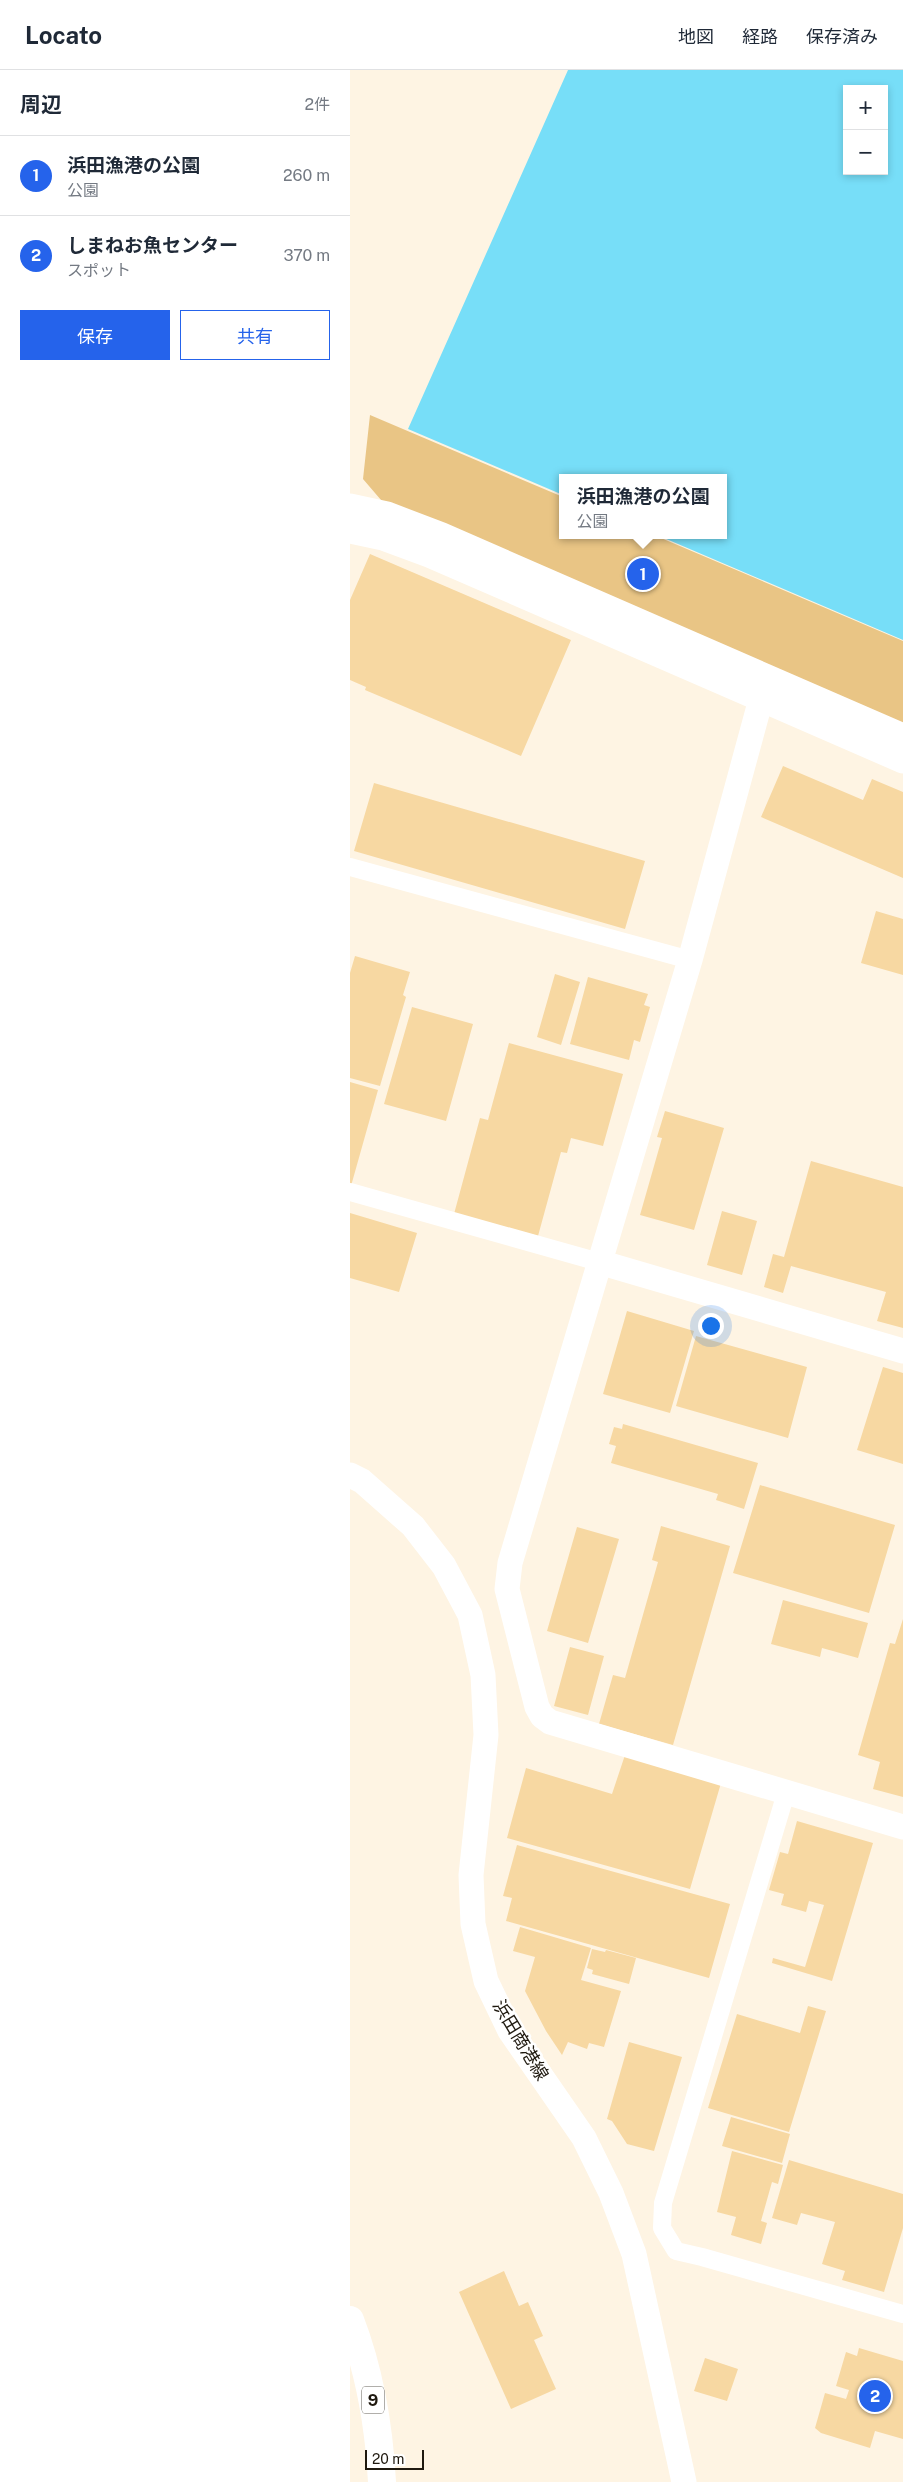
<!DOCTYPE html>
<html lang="ja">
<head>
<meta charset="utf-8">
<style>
  :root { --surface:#fff; --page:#f6f6f7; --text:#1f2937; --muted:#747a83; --line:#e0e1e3; --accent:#2563eb }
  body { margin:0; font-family:"Public Sans","Noto Sans JP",sans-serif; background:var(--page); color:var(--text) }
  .controls { position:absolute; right:15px; top:15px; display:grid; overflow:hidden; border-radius:0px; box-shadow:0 2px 8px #0003 }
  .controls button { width:45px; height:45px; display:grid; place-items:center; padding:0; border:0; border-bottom:1px solid var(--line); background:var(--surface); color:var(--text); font:25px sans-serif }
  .scale { position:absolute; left:15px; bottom:12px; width:59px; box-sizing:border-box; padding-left:5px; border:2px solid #1f190f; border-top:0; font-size:14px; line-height:18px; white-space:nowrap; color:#1f190f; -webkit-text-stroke:4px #fff; paint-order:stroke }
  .you { position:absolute; left:360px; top:1255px; width:18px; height:18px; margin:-12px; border:4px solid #fff; border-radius:50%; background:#1a73e8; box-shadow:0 0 0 8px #1a73e833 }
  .badge { display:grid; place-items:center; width:32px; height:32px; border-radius:50%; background:var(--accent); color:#fff; font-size:16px; font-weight:700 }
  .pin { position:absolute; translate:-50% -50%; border:2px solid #fff; box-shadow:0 1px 5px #0006 }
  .popup { position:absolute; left:209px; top:404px; width:168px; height:65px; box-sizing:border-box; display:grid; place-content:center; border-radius:0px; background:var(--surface); filter:drop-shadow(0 1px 4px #0005); font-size:16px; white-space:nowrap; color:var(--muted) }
  .popup b { font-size:19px; color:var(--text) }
  .popup::after { content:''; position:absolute; left:50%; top:100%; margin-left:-10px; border:10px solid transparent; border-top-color:var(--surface) }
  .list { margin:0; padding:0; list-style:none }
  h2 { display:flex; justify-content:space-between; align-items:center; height:65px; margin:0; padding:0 20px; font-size:21px }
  h2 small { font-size:16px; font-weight:400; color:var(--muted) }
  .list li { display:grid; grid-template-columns:32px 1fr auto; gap:15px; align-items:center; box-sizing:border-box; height:80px; padding:0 20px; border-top:1px solid var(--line) }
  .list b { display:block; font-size:19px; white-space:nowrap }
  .list p { margin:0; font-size:16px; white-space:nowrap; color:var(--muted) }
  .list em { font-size:16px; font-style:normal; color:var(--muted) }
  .actions { display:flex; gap:10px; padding:15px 20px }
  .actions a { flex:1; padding:11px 0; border:1px solid var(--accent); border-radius:0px; text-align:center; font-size:18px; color:var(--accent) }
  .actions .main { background:var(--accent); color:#fff }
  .map { position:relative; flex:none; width:553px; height:2412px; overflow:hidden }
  header { display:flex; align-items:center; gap:30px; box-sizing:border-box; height:70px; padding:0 25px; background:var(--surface); border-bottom:1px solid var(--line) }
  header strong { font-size:24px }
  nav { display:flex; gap:28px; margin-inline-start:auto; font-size:18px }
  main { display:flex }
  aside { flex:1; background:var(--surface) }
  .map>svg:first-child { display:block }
  .green { fill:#e9c585 }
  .water { fill:#77def8; fill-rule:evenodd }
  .building { fill:#f7d8a2 }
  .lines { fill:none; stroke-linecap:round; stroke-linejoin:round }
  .street { stroke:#fff; stroke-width:18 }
  .secondary { stroke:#fff; stroke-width:25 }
  .highway { stroke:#fff; stroke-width:28 }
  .labels { text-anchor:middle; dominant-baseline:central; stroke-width:5; stroke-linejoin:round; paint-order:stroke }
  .shield { fill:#fff; stroke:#625e57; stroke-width:1 }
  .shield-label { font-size:16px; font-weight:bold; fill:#1f190f }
  .street-label { font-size:18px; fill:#1f190f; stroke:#fff }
</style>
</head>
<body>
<header>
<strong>Locato</strong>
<nav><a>地図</a><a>経路</a><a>保存済み</a></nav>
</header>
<main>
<aside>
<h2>周辺<small>2件</small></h2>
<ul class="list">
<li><span class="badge">1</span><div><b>浜田漁港の公園</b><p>公園</p></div><em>260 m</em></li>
<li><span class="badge">2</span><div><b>しまねお魚センター</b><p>スポット</p></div><em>370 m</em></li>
</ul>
<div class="actions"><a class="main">保存</a><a>共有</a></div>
</aside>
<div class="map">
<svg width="553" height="2412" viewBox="0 0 553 2412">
  <rect width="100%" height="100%" fill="#fef4e3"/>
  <path class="green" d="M20,345L213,427V465H304L553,571V660L37,437L13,409Z"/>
  <path class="water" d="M218,0H553V570L307,465H373V408H213V425L58,359ZM497,19H534V101H497Z"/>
  <path class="building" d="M20,484L221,570L171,686L15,620L16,617L0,610V530Z
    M433,696L513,730L522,709L553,722V808L411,747Z
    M24,713L295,791L275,859L4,781Z
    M526,841L553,849V905L511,893Z
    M5,886L60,902L53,925L56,927L30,1016L0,1008V903Z
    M205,904L230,912L211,975L187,967Z
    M238,907L298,924L294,935L300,937L290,972L284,970L279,990L220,974Z
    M62,937L123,954L96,1051L34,1034Z
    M159,973L273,1004L253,1076L221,1068L217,1083L211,1082L188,1166L104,1144L130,1048L138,1050Z
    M0,1012L28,1020L1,1116H0Z
    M315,1041L374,1058L344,1160L290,1145L312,1068L307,1067Z
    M461,1091L553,1117V1258L527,1251L536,1222L441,1196L433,1223L414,1217L423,1184L434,1187Z
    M372,1141L407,1151L392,1205L357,1195Z
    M0,1143L67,1163L49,1222L0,1208Z
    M277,1241L344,1261L320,1343L253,1324Z
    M346,1266L457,1297L438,1368L326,1336Z
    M533,1297L553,1303V1394L507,1380Z
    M273,1354L408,1393L394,1439L366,1430L368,1424L261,1393L266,1376L259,1374L264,1357L272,1359Z
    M410,1415L545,1455L519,1543L383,1503Z
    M311,1456L380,1476L323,1675L249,1654L263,1605L275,1608L308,1492L302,1490Z
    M227,1457L269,1469L238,1573L197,1561Z
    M433,1530L518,1553L508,1588L472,1578L470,1587L421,1574Z
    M553,1549V1727L523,1719L530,1692L508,1685L540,1573L545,1574Z
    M220,1577L254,1586L238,1645L204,1636Z
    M275,1685L371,1713L340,1819L157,1768L176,1698L262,1724Z
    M447,1751L523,1773L482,1911L422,1893L423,1888L455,1897L474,1835L459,1831L456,1842L431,1835L434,1824L419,1820L430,1782L438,1784Z
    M167,1775L380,1834L359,1908L156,1851L162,1828L153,1826Z
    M170,1857L241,1878L231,1910L271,1921L254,1977L239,1973L237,1979L218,1972L212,1985L196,1961L175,1921L185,1887L163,1881Z
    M242,1879L255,1882L256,1880L286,1888L279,1914L242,1904L243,1900L237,1898Z
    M458,1936L476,1941L439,2062L358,2038L387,1944L450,1963Z
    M279,1972L332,1987L304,2081L277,2074L262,2051L257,2049Z
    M381,2047L440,2064L432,2093L372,2076Z
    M382,2081L433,2095L428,2114L422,2112L411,2151L417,2153L411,2174L381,2165L386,2147L367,2142Z
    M439,2090L553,2124V2158L534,2222L492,2210L495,2201L472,2194L485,2152L451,2143L447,2155L422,2148Z
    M154,2201L169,2236L178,2232L193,2266L184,2270L206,2319L161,2339L109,2222Z
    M509,2278L553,2291V2369L525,2361L520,2378L471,2363L465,2358L475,2323L496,2329L499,2320L486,2316L496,2282L507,2286Z
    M355,2288L388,2299L377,2331L344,2321Z"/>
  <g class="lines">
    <path class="street" d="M0,797L340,890
      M0,1122L249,1192
      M436,1723L313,2133L312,2158L326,2181L352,2187L553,2244"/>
    <path class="secondary" d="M0,436L37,444L92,465L553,666
      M0,461L33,468L79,485L553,691
      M417,607L340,890L160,1493L157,1519L187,1637L192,1646L200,1652L553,1757
      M249,1192L553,1281
      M0,1405L12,1411L63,1456L94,1496L120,1545L133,1605L136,1665L121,1805L123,1854L136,1911L160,1961L234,2068L261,2123L284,2184L334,2412"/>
    <path class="highway" d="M0,2250C20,2302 29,2356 32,2412"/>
  </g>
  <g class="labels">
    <rect class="shield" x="12" y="2316.5" width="22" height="27" rx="4"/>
    <g class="shield-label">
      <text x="23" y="2330">9</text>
    </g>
    <g class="street-label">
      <text transform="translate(171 1970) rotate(59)">浜田商港線</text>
    </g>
  </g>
</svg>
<div class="controls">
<button>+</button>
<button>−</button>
</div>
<div class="scale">20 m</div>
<div class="you"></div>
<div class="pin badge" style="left:293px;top:504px">1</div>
<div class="popup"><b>浜田漁港の公園</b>公園</div>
<div class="pin badge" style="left:525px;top:2326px">2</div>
</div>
</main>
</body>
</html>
